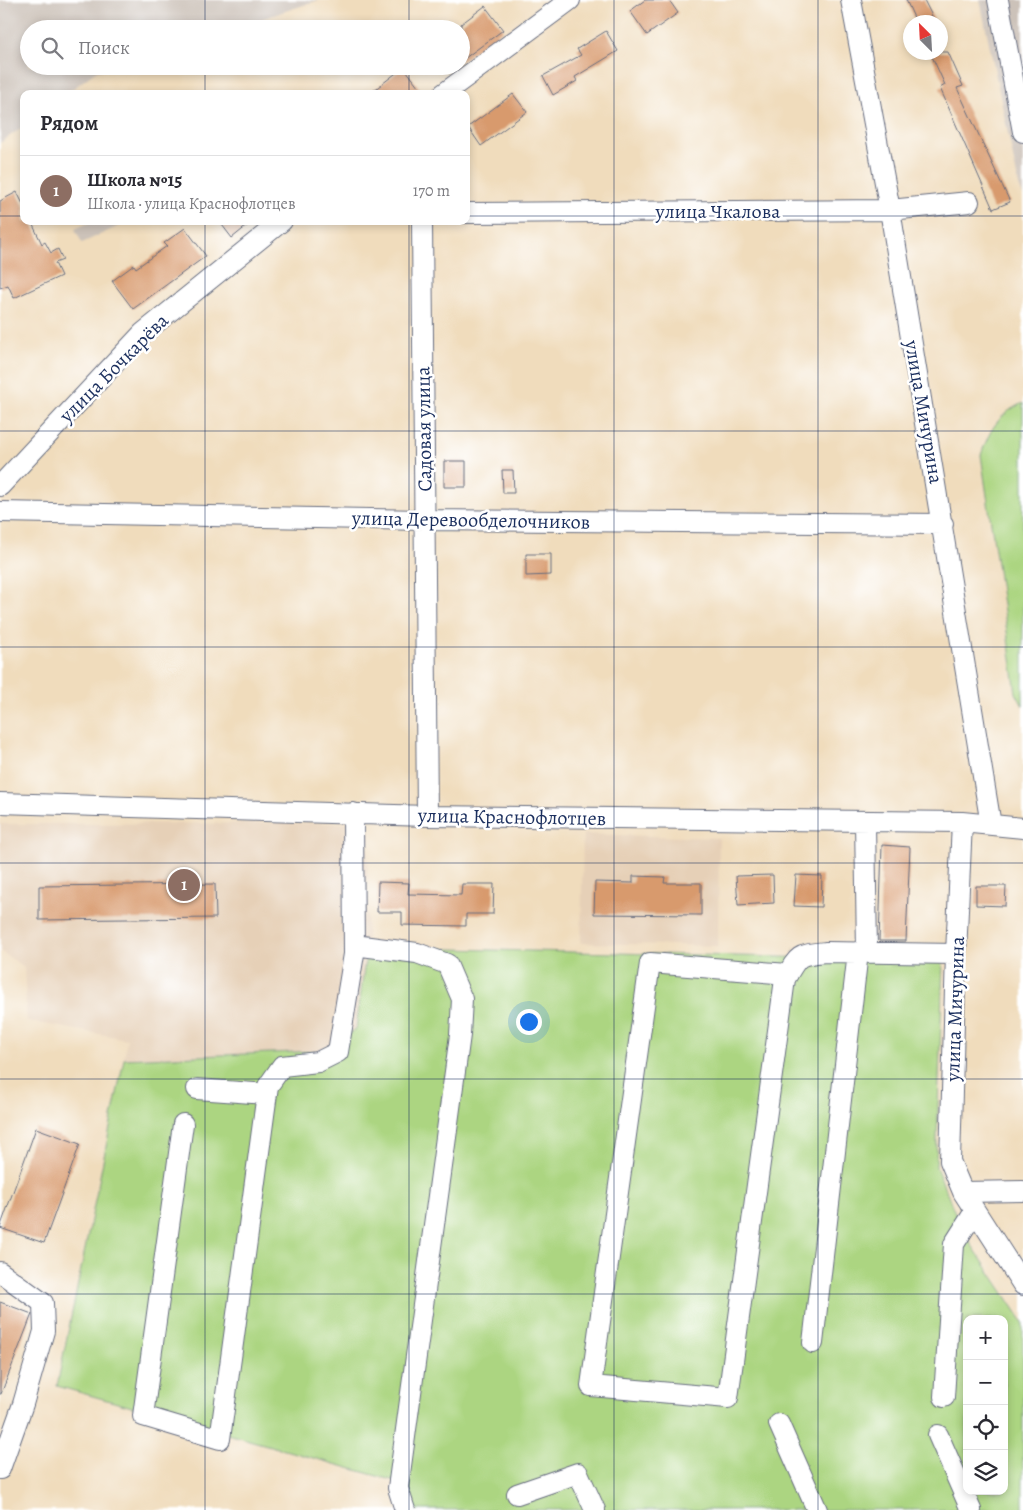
<!DOCTYPE html>
<html lang="ru">
<head>
<meta charset="utf-8">
<style>
  :root { --surface:#fff; --page:#f7f7f7; --text:#2b2b33; --muted:#7c7c81; --line:#e1e1e2; --accent:#d93025 }
  body { margin:0; font-family:Alegreya,serif; background:var(--page); color:var(--text) }
  .controls { position:absolute; right:15px; bottom:15px; display:grid; overflow:hidden; border-radius:10px; box-shadow:0 2px 8px #0003 }
  .controls button { width:45px; height:45px; display:grid; place-items:center; padding:0; border:0; border-bottom:1px solid var(--line); background:var(--surface); color:var(--text); font:25px sans-serif }
  .compass { position:absolute; left:903px; top:15px; width:45px; height:45px; border-radius:50%; background:var(--surface); box-shadow:0 2px 8px #0003; rotate:336deg }
  .you { position:absolute; left:528px; top:1021px; width:18px; height:18px; margin:-12px; border:4px solid #fff; border-radius:50%; background:#1a73e8; box-shadow:0 0 0 8px #1a73e833 }
  .badge { display:grid; place-items:center; width:32px; height:32px; border-radius:50%; background:var(--accent); color:#fff; font-size:16px; font-weight:700 }
  .pin { position:absolute; translate:-50% -50%; border:2px solid #fff; box-shadow:0 1px 5px #0006 }
  .list { margin:0; padding:0; list-style:none }
  h2 { display:flex; justify-content:space-between; align-items:center; height:65px; margin:0; padding:0 20px; font-size:21px }
  h2 small { font-size:16px; font-weight:400; color:var(--muted) }
  .list li { display:grid; grid-template-columns:32px 1fr auto; gap:15px; align-items:center; box-sizing:border-box; height:70px; padding:0 20px; border-top:1px solid var(--line) }
  .list b { display:block; font-size:19px; white-space:nowrap }
  .list p { margin:0; font-size:16px; white-space:nowrap; color:var(--muted) }
  .list em { font-size:16px; font-style:normal; color:var(--muted) }
  .icon { flex:none; width:28px; height:28px; fill:none; stroke:currentColor; stroke-width:2; stroke-linecap:round; stroke-linejoin:round }
  .map { position:relative; flex:none; width:1023px; height:1510px; overflow:hidden }
  .search { position:absolute; background:var(--surface); box-shadow:0 2px 8px #0003; left:20px; top:20px; width:450px; height:55px; display:flex; align-items:center; gap:12px; box-sizing:border-box; padding:0 18px; border-radius:28px; color:var(--muted); font-size:19px }
  .panel { position:absolute; background:var(--surface); box-shadow:0 2px 8px #0003; left:20px; top:90px; width:450px; height:135px; border-radius:10px }
  .map>svg:first-child { display:block }
  .built { fill:#e6d0b7 }
  .industrial { fill:#ccc2b9 }
  .green { fill:#acd581; stroke:#648270; fill-rule:evenodd }
  .building { fill:#d89a6d }
  .lines { fill:none; stroke-linecap:round; stroke-linejoin:round }
  .minor-casing { stroke:#666c7f; stroke-width:22 }
  .minor { stroke:#fff; stroke-width:20 }
  .grid { fill:none; stroke:#1b2f5e; stroke-width:1; stroke-opacity:0.55 }
  .labels { text-anchor:middle; dominant-baseline:central; stroke-width:5; stroke-linejoin:round; paint-order:stroke }
  .street-label { font-size:20px; fill:#1b2f5e; stroke:#fff }
</style>
</head>
<body>
<div class="map">
<svg width="1023" height="1510" viewBox="0 0 1023 1510">
  <rect width="100%" height="100%" fill="#fff"/>
  <filter id="ink" filterUnits="userSpaceOnUse"><feTurbulence type="fractalNoise" baseFrequency=".02" numOctaves="2"/><feDisplacementMap in="SourceGraphic" scale="10" xChannelSelector="R" yChannelSelector="G"/><feConvolveMatrix kernelMatrix="1 2 1 2 8 2 1 2 1" color-interpolation-filters="sRGB"/></filter>
  <filter id="wash" filterUnits="userSpaceOnUse"><feTurbulence type="fractalNoise" baseFrequency=".0096" numOctaves="4" result="noise"/><feDisplacementMap in="SourceGraphic" scale="20" xChannelSelector="R" yChannelSelector="G"/><feGaussianBlur stdDeviation="1.12" result="paint"/><feColorMatrix in="noise" values="0 0 0 0 0 0 0 0 0 0 0 0 0 0 0 0 0 1.4 0 .05"/><feComposite in="paint" operator="in"/></filter>
  <g filter="url(#wash)">
    <rect width="100%" height="100%" fill="#f0dcbc"/>
    <path class="built" d="M368,823L367,947L356,1029L320,1051L124,1059L127,1039L27,1021L24,967L0,951V824Z
      M583,834L719,838L718,946L581,943Z"/>
    <path class="industrial" d="M0,0H319L231,29H29V66H114L95,72L66,94H24V126L0,143Z
      M980,0H1023V196L1019,186Z
      M93,221H130L82,243L75,229Z"/>
    <path class="green" d="M1023,403V706L1016,693L981,455C989,431 999,413 1023,403Z
      M367,947L943,961L936,1167L963,1232L1023,1322V1510H410L402,1483L57,1386L124,1059L320,1051L356,1029ZM967,1319H1004V1491H967Z"/>
    <g id="blocks">
      <path class="building" d="M645,0H669L678,13L647,35L630,11Z
        M906,0H924L935,22H916Z
        M485,6L503,30L461,61V24Z
        M606,31L618,51L575,77L577,81L553,95L543,76L581,55L577,49Z
        M930,52H948L963,86L957,88L1010,202L993,209L940,88L945,85Z
        M404,67L424,94H369Z
        M513,94L527,112L481,146L468,127Z
        M17,192L24,206V221H31L42,244L45,242L51,253L58,249L63,260L55,263L61,276L14,298L8,285L0,288V201Z
        M219,221H253L232,238Z
        M185,228L206,256L133,309L112,281L134,265L136,268L167,246L164,243Z
        M444,461H466V487H444Z
        M502,470H513L514,493H503Z
        M526,554H551V575L526,576Z
        M882,845L910,847L906,941H879Z
        M773,875L774,903L738,905L736,876Z
        M796,875L822,876L821,907L794,906Z
        M633,876L665,877L664,883H701V915L594,914L595,882L633,883Z
        M378,882L409,883L408,894L461,895L462,884H494L493,914H466V926L402,925V912H377Z
        M215,884L216,918L39,920V886Z
        M976,886H1006L1005,906L976,905Z
        M36,1128L80,1144L44,1243L0,1228Z
        M0,1302L32,1314L1,1394H0Z"/>
    </g>
  </g>
  <g filter="url(#ink)">
    <use href="#blocks" fill-opacity="0" stroke="#666c7f" stroke-width="1"/>
    <g class="lines">
      <defs>
        <path id="minor" d="M851,0L890,210L991,825
          M998,0L1023,132
          M443,94L570,0
          M466,213L890,210L969,202
          M422,221L427,816
          M0,486L143,333L282,221
          M0,512L424,520L943,524
          M0,803L427,816L962,822L1023,828
          M865,821L867,952
          M962,822L956,954L950,1161L963,1192L1023,1285
          M354,945L417,953L447,964L462,999L460,1035L398,1488L405,1510
          M788,974L650,963L591,1386L728,1398L785,979C799,954 798,955 826,952L956,954
          M197,1089L267,1094
          M183,1124L143,1416L220,1439L268,1086L282,1066L318,1062L338,1052L354,954L353,813
          M963,1192L1023,1191
          M0,1272L43,1303L44,1331L23,1404L0,1469
          M813,1343L858,952
          M944,1397L954,1244L975,1211
          M779,1424L817,1510
          M938,1435L971,1510
          M517,1494L578,1473L595,1510"/>
      </defs>
      <use href="#minor" class="minor-casing"/>
      <use href="#minor" class="minor"/>
    </g>
  </g>
  <path class="grid" d="M205,0V29M409,0V29M614,0V1510M818,0V1510M205,66V94M409,66V94M0,216H24M466,216H1023M205,221V1510M409,221V1510M0,431H1023M0,647H1023M0,863H1023M0,1079H1023M0,1294H1023"/>
  <g class="labels">
    <g class="street-label">
      <text x="718" y="211">улица Чкалова</text>
      <text transform="translate(114 368) rotate(-45)">улица Бочкарёва</text>
      <text transform="translate(924 412) rotate(80)">улица Мичурина</text>
      <text transform="translate(424 429) rotate(-91)">Садовая улица</text>
      <text transform="translate(471 520) rotate(1)">улица Деревообделочников</text>
      <text transform="translate(512 817) rotate(1)">улица Краснофлотцев</text>
      <text transform="translate(955 1009) rotate(-88)">улица Мичурина</text>
    </g>
  </g>
</svg>
<div class="controls">
<button>+</button>
<button>−</button>
<button><svg class="icon" aria-label="locate" viewBox="0 0 24 24"><circle cx="12" cy="12" r="6"/><path d="M12 2v4M12 18v4M2 12h4M18 12h4"/></svg></button>
<button><svg class="icon" aria-label="layers" viewBox="0 0 24 24"><path d="M12 4l9 5-9 5-9-5zM3 14l9 5 9-5"/></svg></button>
</div>
<svg class="compass" viewBox="-18 -18 36 36"><path d="M0-13l5 13h-10z" fill="#e53935"/><path d="M0 13l5-13h-10z" fill="#7c7c81"/></svg>
<div class="you"></div>
<div class="pin badge" style="left:184px;top:885px;background:#8d6e63">1</div>
<div class="search"><svg class="icon" aria-label="search" viewBox="0 0 24 24"><circle cx="10" cy="10" r="6"/><path d="M15 15l6 6"/></svg>Поиск</div>
<section class="panel">
<h2>Рядом<small></small></h2>
<ul class="list">
<li><span class="badge" style="background:#8d6e63">1</span><div><b>Школа №15</b><p>Школа · улица Краснофлотцев</p></div><em>170 m</em></li>
</ul>
</section>
</div>
</body>
</html>
